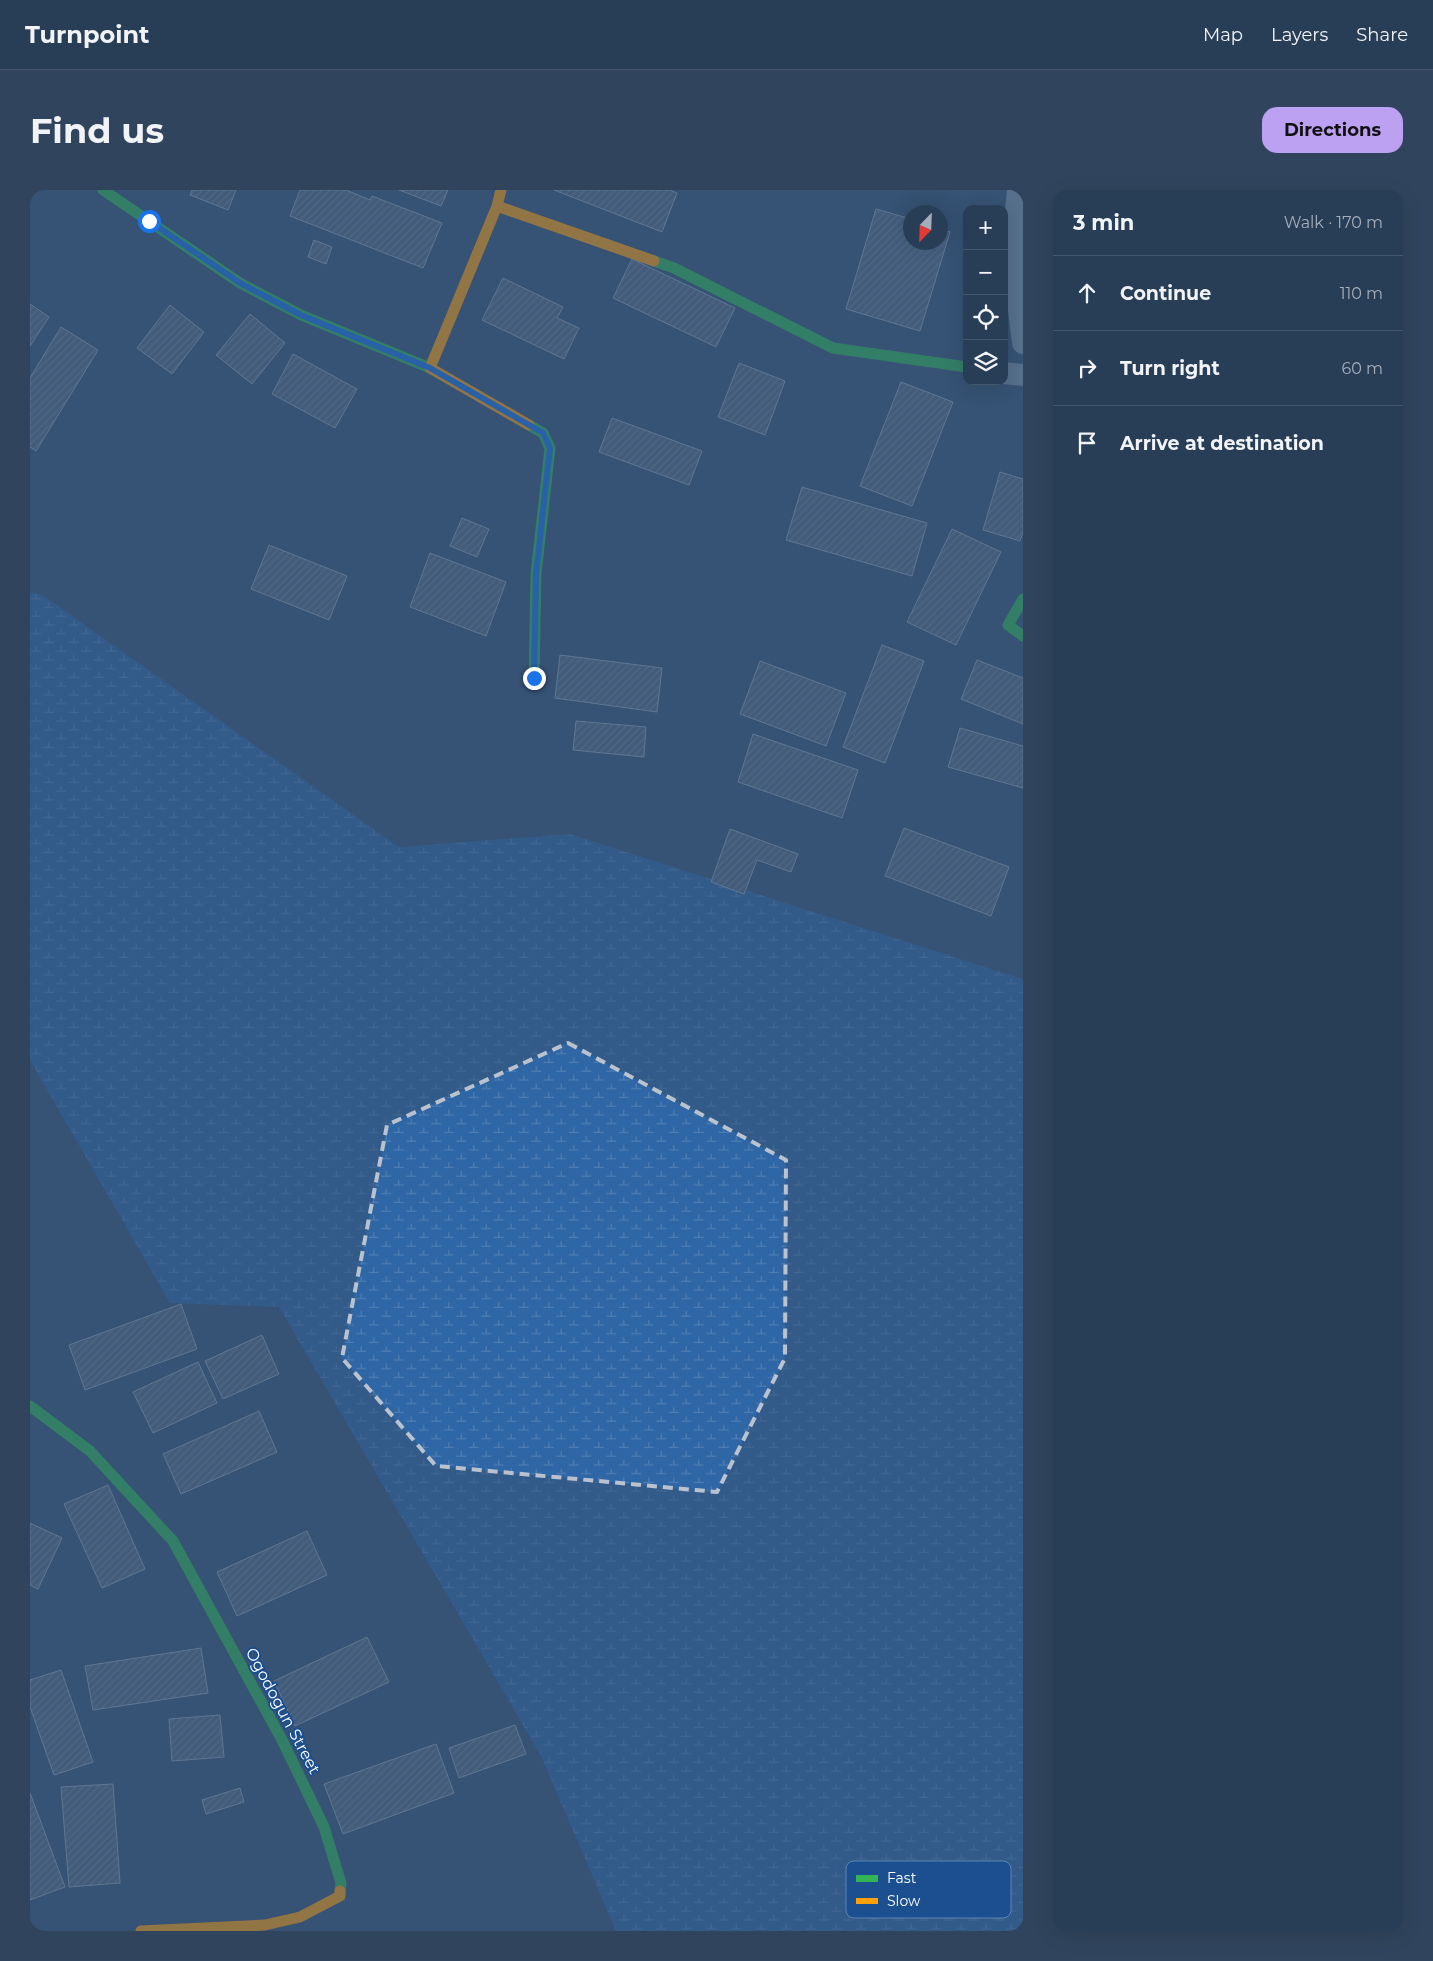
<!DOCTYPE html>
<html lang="en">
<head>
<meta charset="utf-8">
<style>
  :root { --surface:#283e57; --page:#30455d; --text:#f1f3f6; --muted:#a5aeba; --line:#44576d; --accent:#bca0f2 }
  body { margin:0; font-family:Montserrat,sans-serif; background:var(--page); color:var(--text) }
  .controls { position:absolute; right:15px; top:15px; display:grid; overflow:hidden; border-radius:10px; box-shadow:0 5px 20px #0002 }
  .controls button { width:45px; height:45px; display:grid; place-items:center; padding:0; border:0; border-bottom:1px solid var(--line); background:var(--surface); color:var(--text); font:25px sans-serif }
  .compass { position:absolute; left:873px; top:15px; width:45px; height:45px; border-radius:50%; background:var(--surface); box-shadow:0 5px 20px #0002; rotate:203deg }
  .stop { position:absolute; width:15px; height:15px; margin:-11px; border:4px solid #1a73e8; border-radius:50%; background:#fff }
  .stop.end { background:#1a73e8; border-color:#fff; box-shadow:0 1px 5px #0008 }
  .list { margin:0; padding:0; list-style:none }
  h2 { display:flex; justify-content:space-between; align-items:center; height:65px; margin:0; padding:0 20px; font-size:21px }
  h2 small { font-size:16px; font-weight:400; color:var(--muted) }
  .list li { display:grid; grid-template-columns:32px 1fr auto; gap:15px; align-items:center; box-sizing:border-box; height:75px; padding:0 20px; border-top:1px solid var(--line) }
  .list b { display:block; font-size:19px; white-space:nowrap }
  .list em { font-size:16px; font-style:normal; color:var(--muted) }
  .icon { flex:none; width:28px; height:28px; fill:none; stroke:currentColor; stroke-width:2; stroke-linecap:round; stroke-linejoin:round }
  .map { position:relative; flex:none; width:993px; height:1741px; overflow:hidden; border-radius:15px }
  header { display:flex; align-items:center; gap:30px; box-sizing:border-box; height:70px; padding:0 25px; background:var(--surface); border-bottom:1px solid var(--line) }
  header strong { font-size:24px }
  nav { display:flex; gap:28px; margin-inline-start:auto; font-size:18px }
  .intro { display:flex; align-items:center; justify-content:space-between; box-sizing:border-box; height:120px; padding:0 30px }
  h1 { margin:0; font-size:35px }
  .button { padding:12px 22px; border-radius:15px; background:var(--accent); color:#111; font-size:18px; font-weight:700 }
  main { display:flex; gap:30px; padding:0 30px }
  aside { flex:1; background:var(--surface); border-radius:15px; box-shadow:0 5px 20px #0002 }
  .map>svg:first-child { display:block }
  .wetland { fill:url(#wetland-marsh) }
  .building { fill:url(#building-hatch); stroke:#92a2b6 }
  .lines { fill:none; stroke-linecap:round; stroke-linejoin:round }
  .street { stroke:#7d92a8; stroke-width:22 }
  .fast { stroke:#30b455; stroke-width:11 }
  .slow { stroke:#ff9f0a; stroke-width:11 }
  .route { stroke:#1a73e8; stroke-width:6 }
  .marked { fill:none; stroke:#b9c2ce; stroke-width:4; stroke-dasharray:10 6; stroke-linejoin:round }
  .labels { text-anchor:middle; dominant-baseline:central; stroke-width:4; stroke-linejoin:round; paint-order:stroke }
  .street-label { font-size:16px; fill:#fff; stroke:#1b4f8f }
  .key { fill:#1b4f8f; stroke:#5f84b1; stroke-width:1 }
  .key-label { font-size:14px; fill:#fff }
</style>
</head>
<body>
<header>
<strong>Turnpoint</strong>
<nav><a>Map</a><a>Layers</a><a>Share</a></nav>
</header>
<div class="intro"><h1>Find us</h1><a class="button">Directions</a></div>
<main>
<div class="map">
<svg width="993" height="1741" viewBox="0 0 993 1741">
  <defs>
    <pattern id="wetland-marsh" width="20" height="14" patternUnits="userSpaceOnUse" patternTransform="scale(1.25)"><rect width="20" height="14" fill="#2f66a5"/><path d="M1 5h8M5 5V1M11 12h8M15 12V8" fill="none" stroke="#4e7db2"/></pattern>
    <pattern id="building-hatch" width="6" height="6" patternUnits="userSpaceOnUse" patternTransform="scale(1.25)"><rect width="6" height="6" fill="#526984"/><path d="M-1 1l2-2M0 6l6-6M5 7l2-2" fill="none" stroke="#6c8096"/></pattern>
  </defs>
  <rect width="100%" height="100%" fill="#365274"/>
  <path class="wetland" d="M0,402L14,406L369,657L540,644L993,789V1741H586L511,1566L249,1117L140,1113L0,870Z"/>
  <path class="building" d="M162,0H206L198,20L160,5Z
    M270,0H316L340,10L342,6L412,33L393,78L260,26Z
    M369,0H418L411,16Z
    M524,0H640L647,3L632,42Z
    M846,19L881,29V52H911V39L920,42L890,141L816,119Z
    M284,50L302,57L296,74L278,67Z
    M602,69L705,118L686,157L583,108Z
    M473,88L533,117L527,128L549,138L534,169L452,130Z
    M0,114L19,127L0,156Z
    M140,115L174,142L142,184L107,158Z
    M220,124L255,153L222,194L186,165Z
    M31,137L68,160L6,261L0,257V188Z
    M263,164L327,199L305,238L242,204Z
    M709,173L755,191L735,245L688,227Z
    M871,192L923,212L882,316L830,296Z
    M582,228L672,261L659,295L569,262Z
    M970,282L993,289V342L990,351L953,340Z
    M772,297L897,333L882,386L756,350Z
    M432,328L459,339L447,367L420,356Z
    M922,339L971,362L926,455L877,432Z
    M239,355L317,386L299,430L221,399Z
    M400,363L476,392L456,446L380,417Z
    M852,455L894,471L855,573L813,557Z
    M530,465L632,478L627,522L525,508Z
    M947,470L993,488V534L931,509Z
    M730,471L816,503L796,556L710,524Z
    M546,531L616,537L614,567L543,560Z
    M930,538L993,556V598L918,577Z
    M723,544L828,580L812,628L708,592Z
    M874,638L979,677L961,726L855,686Z
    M700,639L768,664L761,682L727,670L714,704L681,692Z
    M151,1114L167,1159L55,1200L39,1155Z
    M232,1145L249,1184L193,1209L175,1171Z
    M168,1172L187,1213L123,1243L103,1202Z
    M229,1221L247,1262L151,1304L133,1264Z
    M78,1295L115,1379L72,1398L34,1314Z
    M0,1333L32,1348L8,1399L0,1395Z
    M277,1341L297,1385L207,1426L187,1382Z
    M337,1447L359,1492L265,1536L244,1491Z
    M171,1458L178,1503L63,1520L55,1476Z
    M31,1480L63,1572L24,1585L0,1517V1490Z
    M190,1525L194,1567L142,1571L139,1529Z
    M485,1535L496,1564L429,1588L419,1558Z
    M406,1554L424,1603L313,1644L294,1594Z
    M83,1594L90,1693L39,1697L31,1597Z
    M210,1598L214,1612L176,1624L172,1610Z
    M0,1603L35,1697L0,1710Z"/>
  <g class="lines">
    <path class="street" d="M988,0L982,64L993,153
      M974,183L993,185"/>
    <path class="fast" d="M73,0L210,93L271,125L400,178
      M624,71L644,78L803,158L937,177
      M499,235L513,243L520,258L506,384L504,488
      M993,409L978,435L993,446
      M0,1216L60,1261L143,1351L252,1550L294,1637L311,1693L310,1701"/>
    <path class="slow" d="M471,0L467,16L400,178L499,235
      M467,16L624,71
      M111,1741L235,1735L270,1727L310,1706V1701"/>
  </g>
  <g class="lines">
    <path class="route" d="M119,31L210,93L271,125L400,178L513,243L520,258L506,384L504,488"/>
  </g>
  <path d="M0 0H993V1741H0ZM538,853L756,970L755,1168L687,1302L406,1276L312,1168L357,935Z" fill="#365274" fill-opacity=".55" fill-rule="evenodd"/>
  <path class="marked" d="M538,853L756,970L755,1168L687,1302L406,1276L312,1168L357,935Z"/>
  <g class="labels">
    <g class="street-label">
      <text transform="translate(253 1521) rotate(62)">Ogodogun Street</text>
    </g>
  </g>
  <rect x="816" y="1671" width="165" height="57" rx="8" class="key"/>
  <rect x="826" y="1685" width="22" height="7" fill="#30b455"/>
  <rect x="826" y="1708" width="22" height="6" fill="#ff9f0a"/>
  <g class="key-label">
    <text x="857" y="1693">Fast</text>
    <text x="857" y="1716">Slow</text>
  </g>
</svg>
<div class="controls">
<button>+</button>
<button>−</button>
<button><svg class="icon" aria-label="locate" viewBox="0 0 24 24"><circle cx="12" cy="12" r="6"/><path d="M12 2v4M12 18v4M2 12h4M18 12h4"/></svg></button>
<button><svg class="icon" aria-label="layers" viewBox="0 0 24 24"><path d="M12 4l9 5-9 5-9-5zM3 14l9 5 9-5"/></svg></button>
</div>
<svg class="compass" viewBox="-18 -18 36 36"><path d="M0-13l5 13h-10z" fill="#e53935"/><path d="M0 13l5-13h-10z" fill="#a5aeba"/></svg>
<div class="stop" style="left:119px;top:31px"></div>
<div class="stop end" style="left:504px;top:488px"></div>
</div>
<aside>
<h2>3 min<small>Walk · 170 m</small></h2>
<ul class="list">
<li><svg class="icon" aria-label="ahead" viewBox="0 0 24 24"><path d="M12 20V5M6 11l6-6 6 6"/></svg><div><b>Continue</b></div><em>110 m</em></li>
<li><svg class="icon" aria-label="right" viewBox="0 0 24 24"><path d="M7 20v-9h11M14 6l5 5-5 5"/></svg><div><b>Turn right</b></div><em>60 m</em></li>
<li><svg class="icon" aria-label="arrive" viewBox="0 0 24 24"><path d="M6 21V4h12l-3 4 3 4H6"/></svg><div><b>Arrive at destination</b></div></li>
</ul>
</aside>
</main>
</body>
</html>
